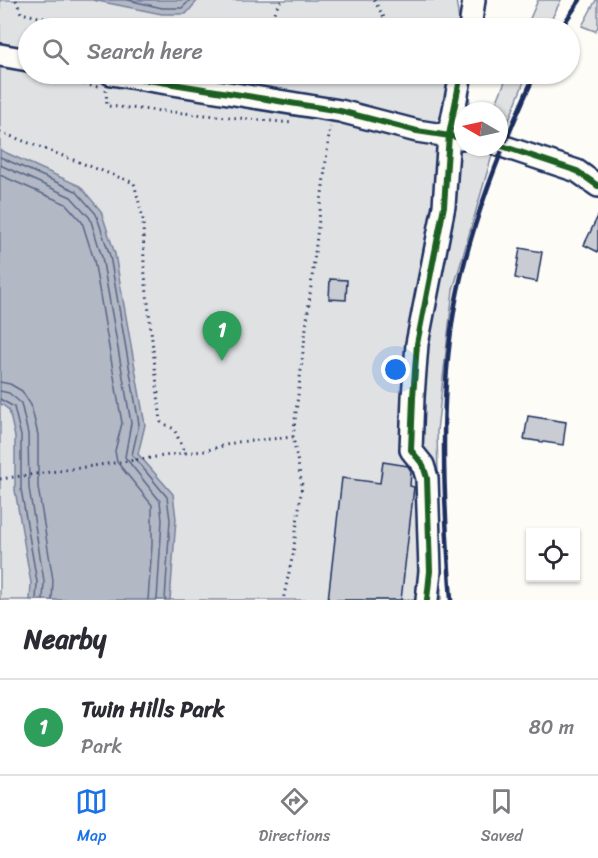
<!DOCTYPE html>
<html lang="en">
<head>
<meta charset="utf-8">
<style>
  :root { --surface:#fff; --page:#f2f2f3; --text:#2b2b33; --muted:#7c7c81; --line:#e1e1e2; --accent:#1a73e8 }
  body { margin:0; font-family:Sriracha,sans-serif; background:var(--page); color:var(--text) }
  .controls { position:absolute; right:18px; bottom:18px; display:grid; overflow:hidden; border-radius:0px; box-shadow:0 2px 4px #0004 }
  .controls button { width:54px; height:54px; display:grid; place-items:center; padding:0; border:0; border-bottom:2px solid var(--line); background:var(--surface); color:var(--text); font:30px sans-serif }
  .compass { position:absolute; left:454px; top:102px; width:54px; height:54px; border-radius:50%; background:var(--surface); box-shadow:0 2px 4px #0004; rotate:279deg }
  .you { position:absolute; left:396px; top:370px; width:21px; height:21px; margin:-15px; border:4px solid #fff; border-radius:50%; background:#1a73e8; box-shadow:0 0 0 9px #1a73e833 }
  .badge { display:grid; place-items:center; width:39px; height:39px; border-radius:50%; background:var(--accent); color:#fff; font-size:20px; font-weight:700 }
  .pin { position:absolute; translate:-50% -50px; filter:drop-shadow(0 2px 3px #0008) }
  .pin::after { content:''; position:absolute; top:32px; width:21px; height:18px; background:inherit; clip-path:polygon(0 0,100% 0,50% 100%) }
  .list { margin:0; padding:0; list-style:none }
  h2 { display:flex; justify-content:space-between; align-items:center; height:78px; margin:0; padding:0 24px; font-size:26px }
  h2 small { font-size:20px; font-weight:400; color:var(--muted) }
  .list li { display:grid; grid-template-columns:39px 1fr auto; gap:18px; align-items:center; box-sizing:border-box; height:96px; padding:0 24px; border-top:2px solid var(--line) }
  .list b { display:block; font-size:22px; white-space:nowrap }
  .list p { margin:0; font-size:20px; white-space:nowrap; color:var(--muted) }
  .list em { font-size:20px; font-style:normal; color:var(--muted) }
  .icon { flex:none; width:33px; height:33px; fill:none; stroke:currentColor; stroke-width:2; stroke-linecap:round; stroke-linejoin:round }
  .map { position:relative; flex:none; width:598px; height:600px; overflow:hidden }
  .search { position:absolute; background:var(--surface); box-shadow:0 2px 4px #0004; left:18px; right:18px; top:18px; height:66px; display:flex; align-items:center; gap:15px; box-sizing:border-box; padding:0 21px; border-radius:33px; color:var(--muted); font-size:22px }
  .sheet { height:174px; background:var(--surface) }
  nav { display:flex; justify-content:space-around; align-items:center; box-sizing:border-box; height:84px; border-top:2px solid var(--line); background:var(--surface); font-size:16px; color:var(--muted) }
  nav a { display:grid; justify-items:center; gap:3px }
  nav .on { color:var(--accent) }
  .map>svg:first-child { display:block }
  .green { fill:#e0e1e3; stroke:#7e88a0; stroke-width:1.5 }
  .water { fill:#b3b8c5; stroke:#76819c; stroke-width:1.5 }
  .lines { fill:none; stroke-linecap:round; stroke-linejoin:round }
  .shore { stroke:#586687; stroke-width:1.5 }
  .building { fill:#c9ccd3; stroke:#1b2f5e; stroke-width:1.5 }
  .minor-casing { stroke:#1b2f5e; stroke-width:26 }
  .path { stroke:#1b2f5e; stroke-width:3; stroke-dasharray:1.5 4.5; stroke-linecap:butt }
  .minor { stroke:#fdfcf7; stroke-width:21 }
  .rail { stroke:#1b2f5e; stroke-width:4.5 }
  .cycleway-casing { stroke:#fdfcf7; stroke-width:10 }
  .cycleway { stroke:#1b5e20; stroke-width:6 }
</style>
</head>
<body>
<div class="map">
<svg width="598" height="600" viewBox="0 0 598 600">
  <rect width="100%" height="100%" fill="#fdfcf7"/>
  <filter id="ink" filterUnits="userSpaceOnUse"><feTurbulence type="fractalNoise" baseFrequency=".0167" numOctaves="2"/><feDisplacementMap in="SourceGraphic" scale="12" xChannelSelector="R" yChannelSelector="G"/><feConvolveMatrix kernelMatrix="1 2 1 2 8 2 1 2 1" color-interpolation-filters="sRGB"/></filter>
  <g filter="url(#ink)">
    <path class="green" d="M0,0H456L460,28H28V74H466L471,111H463V147H490L493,152L453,290L437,431L441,600H0Z
      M538,0H561L547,28H526Z
      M596,0H598V27L595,31L582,26Z
      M508,74H527L502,138L499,137V111H493Z"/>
    <path class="water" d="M93,0H198L186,14H162Z
      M0,150L80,186L101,211L115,254L145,425L138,454L173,494L176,519L170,600H30L31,583L15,490V437L9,410L0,403Z"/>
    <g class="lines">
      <path class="shore" d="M128,0L162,8H182L190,0
        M0,157L76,191L96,214L110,256L139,424L132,455L167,497L170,520L165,600
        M0,165L71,197L90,218L102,257L131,423L125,457L160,501L162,520L157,600
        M0,175L66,204L82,222L94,260L122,423L115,451L117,462L152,505V545L148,600
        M0,382L10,384L22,391L31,405L38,435V487L53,580L52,600
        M0,391L9,393L21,403L28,434L29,488L44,581L43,600
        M0,399L14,407L21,436V489L37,582L36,600"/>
    </g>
    <path class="building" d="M598,216V252L584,245Z
      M520,248L542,252L537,282L515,278Z
      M330,279L347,280L346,300L329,299Z
      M528,416L566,422L563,445L524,439Z
      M383,462L408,466L411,471L410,486L414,487L401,600H328L342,478L380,483Z"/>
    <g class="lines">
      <defs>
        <path id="minor" d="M470,28L474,0
          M0,55L28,60
          M111,74L340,111L417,131L462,138
          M499,145L577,171L598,186
          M427,600L430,571L427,478L423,465L411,450L413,397L417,344L444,206L449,135L461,74"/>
      </defs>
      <use href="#minor" class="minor-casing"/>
      <path class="path" d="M16,0L21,13L88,28
        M374,0L390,28
        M265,28L281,0
        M37,75L98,87
        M106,90L107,106L293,123
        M0,132L134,183L143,218L144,266L161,422L174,429L185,453L204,451L237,442L293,437L302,485L293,554L283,600
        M293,437L330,127
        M0,479L185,453"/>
      <use href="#minor" class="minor"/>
      <path class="rail" d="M561,28L580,0
        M451,600C444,503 438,402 455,305C470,225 501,148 535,74"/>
      <defs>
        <path id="cycleway" d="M111,74L340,111L417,131L463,138
          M499,145L577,171L598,186
          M427,600L430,571L427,478L423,465L411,450L413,397L417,344L444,206L449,135L461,74"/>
      </defs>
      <use href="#cycleway" class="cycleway-casing"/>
      <use href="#cycleway" class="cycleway"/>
    </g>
  </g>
</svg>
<div class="controls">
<button><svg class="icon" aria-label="locate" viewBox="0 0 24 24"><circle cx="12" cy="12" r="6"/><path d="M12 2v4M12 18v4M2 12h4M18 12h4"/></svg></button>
</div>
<svg class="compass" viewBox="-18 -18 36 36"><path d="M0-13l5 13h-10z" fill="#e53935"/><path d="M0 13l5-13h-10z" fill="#7c7c81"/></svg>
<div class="you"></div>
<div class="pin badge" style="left:222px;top:361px;background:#2e9e5b">1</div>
<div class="search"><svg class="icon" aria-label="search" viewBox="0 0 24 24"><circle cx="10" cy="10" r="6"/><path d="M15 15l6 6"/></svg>Search here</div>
</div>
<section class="sheet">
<h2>Nearby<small></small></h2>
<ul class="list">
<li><span class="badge" style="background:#2e9e5b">1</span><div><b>Twin Hills Park</b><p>Park</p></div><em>80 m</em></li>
</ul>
</section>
<nav>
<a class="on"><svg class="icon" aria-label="map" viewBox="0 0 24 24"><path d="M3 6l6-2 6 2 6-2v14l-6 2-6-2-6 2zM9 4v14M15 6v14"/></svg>Map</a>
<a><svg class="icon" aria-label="directions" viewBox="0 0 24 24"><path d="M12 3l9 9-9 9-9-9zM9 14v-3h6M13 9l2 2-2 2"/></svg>Directions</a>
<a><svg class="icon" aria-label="saved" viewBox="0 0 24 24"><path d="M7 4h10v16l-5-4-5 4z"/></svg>Saved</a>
</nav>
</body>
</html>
